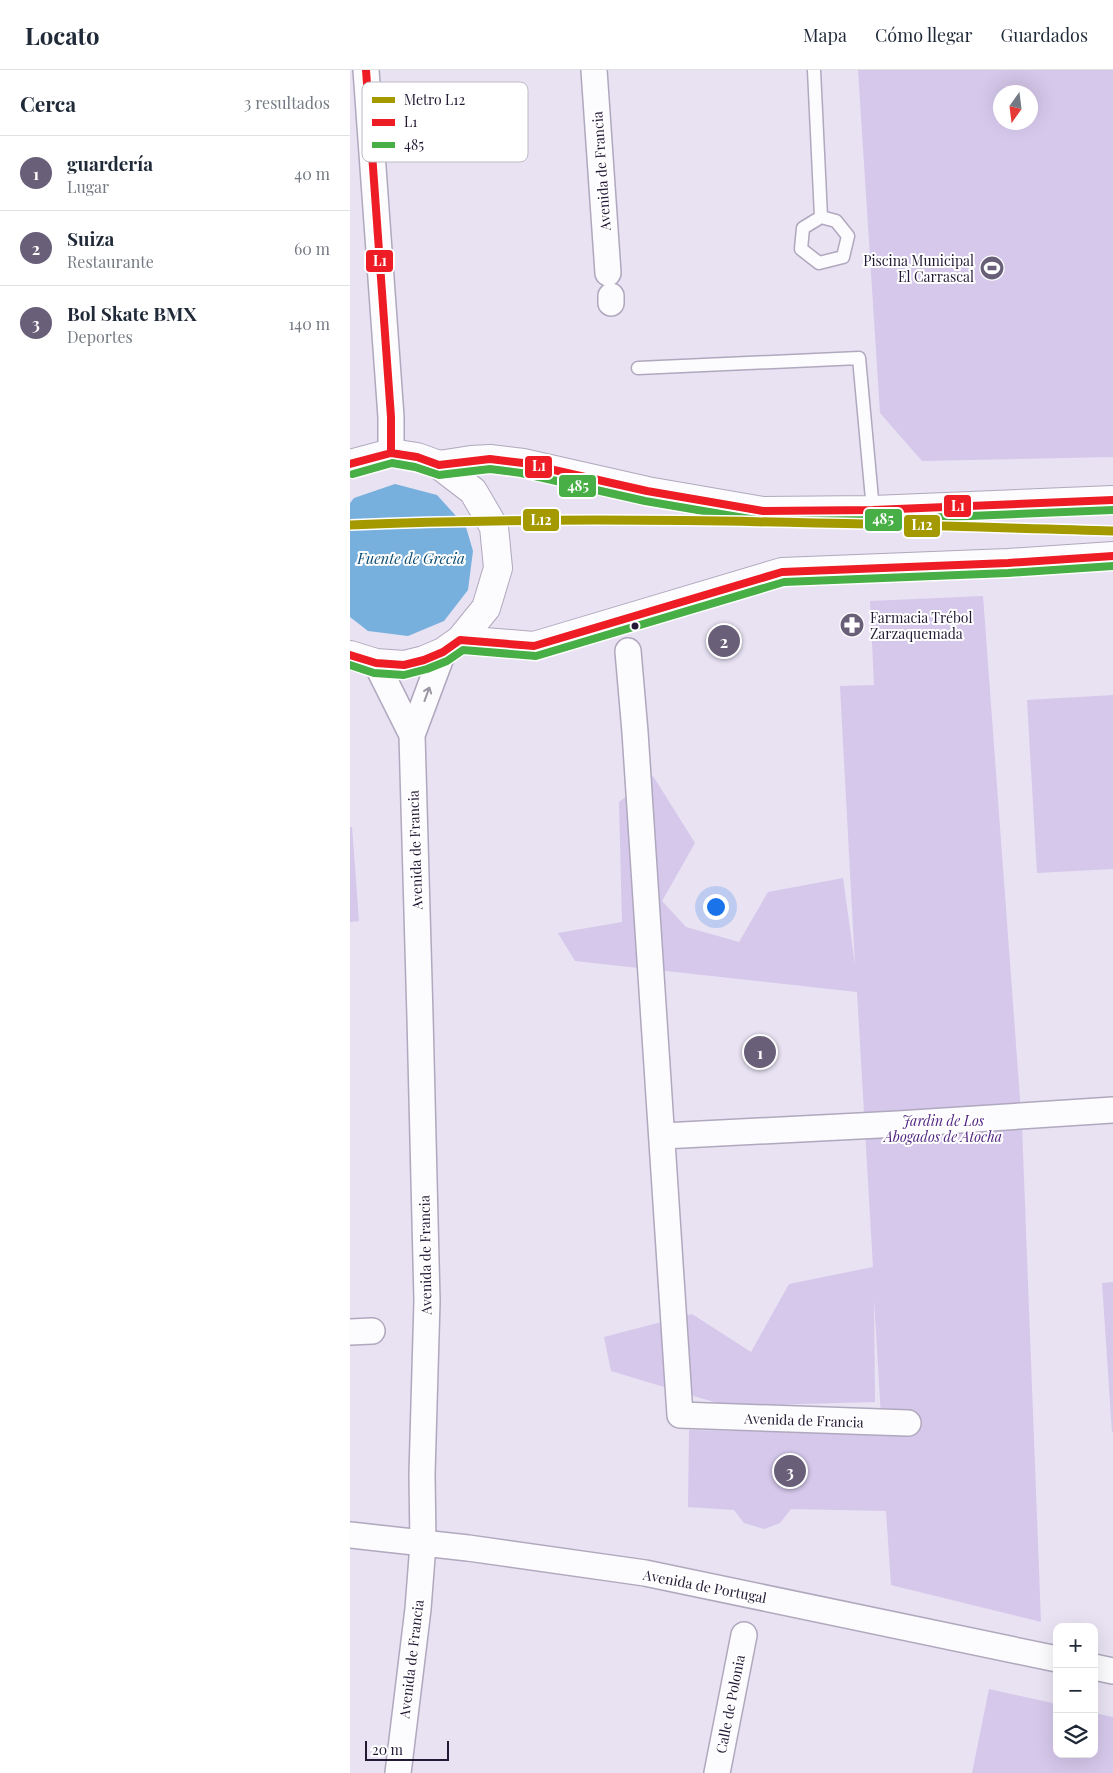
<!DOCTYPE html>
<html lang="es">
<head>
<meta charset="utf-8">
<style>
  :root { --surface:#fff; --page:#f6f6f7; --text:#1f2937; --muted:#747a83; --line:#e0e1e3; --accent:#695f78 }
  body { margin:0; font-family:"Playfair Display",serif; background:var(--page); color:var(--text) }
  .controls { position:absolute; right:15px; bottom:15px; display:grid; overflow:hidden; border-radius:10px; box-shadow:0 5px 20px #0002 }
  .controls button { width:45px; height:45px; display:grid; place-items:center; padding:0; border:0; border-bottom:1px solid var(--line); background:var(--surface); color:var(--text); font:25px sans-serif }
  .compass { position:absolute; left:643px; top:15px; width:45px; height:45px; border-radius:50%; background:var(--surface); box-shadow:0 5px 20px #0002; rotate:194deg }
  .scale { position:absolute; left:15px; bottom:12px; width:84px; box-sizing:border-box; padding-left:5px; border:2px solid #241935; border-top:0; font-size:14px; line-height:18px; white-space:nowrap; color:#241935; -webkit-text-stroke:4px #fff; paint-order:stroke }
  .you { position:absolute; left:365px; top:836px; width:18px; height:18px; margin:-12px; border:4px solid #fff; border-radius:50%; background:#1a73e8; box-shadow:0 0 0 8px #1a73e833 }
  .badge { display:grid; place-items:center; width:32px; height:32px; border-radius:50%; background:var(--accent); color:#fff; font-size:16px; font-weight:700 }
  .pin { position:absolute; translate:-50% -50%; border:2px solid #fff; box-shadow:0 1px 5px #0006 }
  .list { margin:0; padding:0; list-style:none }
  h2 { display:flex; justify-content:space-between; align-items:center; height:65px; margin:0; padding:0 20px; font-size:21px }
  h2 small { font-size:16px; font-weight:400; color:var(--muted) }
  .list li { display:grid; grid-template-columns:32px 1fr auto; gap:15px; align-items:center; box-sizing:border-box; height:75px; padding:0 20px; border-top:1px solid var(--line) }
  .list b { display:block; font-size:19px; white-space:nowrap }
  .list p { margin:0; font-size:16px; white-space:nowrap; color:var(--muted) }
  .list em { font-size:16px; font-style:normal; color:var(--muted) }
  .icon { flex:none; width:28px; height:28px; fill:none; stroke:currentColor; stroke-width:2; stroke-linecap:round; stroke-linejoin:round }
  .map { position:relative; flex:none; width:763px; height:1703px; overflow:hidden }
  header { display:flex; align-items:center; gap:30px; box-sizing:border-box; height:70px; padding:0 25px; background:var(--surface); border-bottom:1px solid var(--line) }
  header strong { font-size:24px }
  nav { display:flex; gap:28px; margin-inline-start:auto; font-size:18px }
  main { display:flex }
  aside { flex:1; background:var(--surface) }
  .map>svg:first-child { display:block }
  .green { fill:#d5c8eb; fill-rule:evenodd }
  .water { fill:#77b0dd }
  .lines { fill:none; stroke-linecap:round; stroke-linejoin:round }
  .lane-casing { stroke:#b0a8be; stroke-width:15 }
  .street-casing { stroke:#b0a8be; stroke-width:28 }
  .secondary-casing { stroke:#b0a8be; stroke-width:30 }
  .lane { stroke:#fcfbfd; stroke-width:12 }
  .street { stroke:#fcfbfd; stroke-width:25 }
  .secondary { stroke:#fcfbfd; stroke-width:28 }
  .bus-1-casing { stroke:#fff; stroke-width:11 }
  .bus-2-casing { stroke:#fff; stroke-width:11 }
  .bus-1 { stroke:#ee1c25; stroke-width:8 }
  .bus-2 { stroke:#48af46; stroke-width:8 }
  .metro-1-casing { stroke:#fff; stroke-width:12 }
  .metro-1 { stroke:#a49a00; stroke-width:9 }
  .oneway { stroke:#9b95a3 }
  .bus-dot { fill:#241935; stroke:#fff; stroke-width:2 }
  .labels { text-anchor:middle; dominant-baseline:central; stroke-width:4; stroke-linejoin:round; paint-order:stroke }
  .street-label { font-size:14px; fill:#241935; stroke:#fff }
  .poi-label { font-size:14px; fill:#241935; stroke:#fff; text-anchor:end }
  .park-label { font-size:14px; font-style:italic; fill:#4f237f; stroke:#fff }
  .water-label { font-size:15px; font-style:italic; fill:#0b4c73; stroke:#fff }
  .key { fill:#fff; stroke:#bdbac2; stroke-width:1 }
  .key-label { font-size:14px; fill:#241935 }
  .line-badge { stroke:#fff; stroke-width:2 }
  .badge-label { font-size:14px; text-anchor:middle; font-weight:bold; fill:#fff }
</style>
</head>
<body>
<header>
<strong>Locato</strong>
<nav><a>Mapa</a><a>Cómo llegar</a><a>Guardados</a></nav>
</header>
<main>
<aside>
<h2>Cerca<small>3 resultados</small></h2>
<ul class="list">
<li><span class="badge">1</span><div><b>guardería</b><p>Lugar</p></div><em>40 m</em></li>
<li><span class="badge">2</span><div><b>Suiza</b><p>Restaurante</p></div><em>60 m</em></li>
<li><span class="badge">3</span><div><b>Bol Skate BMX</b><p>Deportes</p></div><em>140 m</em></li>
</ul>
</aside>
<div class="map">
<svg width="763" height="1703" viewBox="0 0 763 1703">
  <rect width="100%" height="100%" fill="#e8e2f3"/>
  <path class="green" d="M508,0H763V387L572,391L530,343ZM680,22V52H650V22Z
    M633,526L672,1056L691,1552L541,1515L536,1441L441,1439L430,1453L414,1459L394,1453L384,1440L338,1437L339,1360L532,1364L524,1228L525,1332L377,1336L261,1301L254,1267L342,1244L401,1282L439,1214L523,1197L507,922L225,891L208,863L272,852L269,732L303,706L345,773L312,831L336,857L389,872L418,822L493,808L505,895L490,616L524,615L520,531Z
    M763,625V799L687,803L677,630Z
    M0,757H2L9,851L0,852Z
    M763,1212V1362H762L752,1213Z
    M639,1619L707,1634V1684H744V1643L763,1647V1703H622Z"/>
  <path class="water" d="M45,414L87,425L116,457L123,481L118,520L94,551L58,566L18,561L0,547V433L4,428Z"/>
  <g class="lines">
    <defs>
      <path id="lane" d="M464,0L471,147
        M471,147L486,151L498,166L493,187L469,193L451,179L453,158Z
        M288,298L509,288L523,440"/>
      <path id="street" d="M16,0L41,347V383
        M244,0L258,203
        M261,226V233
        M278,581L285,662L330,1345L558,1353
        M26,593L62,665
        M313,1066L548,1054L763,1040
        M0,1262L22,1261
        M0,1465L118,1478L295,1503L707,1589
        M744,1597L763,1601
        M48,1703L68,1539L73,1474L72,1404L77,1231L70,947L62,665L93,582
        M367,1703L394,1565"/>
      <path id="secondary" d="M0,394L41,383L67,387L89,395L123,421L144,457L148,498L136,538L110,570L93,582L74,590L54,595L26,593L0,585
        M89,395L121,390L140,389L173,393L297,421L413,441L523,440L763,430
        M110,570L184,576L432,502L658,493L763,486"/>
    </defs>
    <use href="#lane" class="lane-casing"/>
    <use href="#street" class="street-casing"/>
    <use href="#secondary" class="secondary-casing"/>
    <use href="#lane" class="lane"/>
    <use href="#street" class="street"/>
    <use href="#secondary" class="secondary"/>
    <defs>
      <path id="bus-1" d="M16,0L41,347V383
        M0,394L41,383L67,387L89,395L140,389L173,393L297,421L413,441L523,440L763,430
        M0,585L26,593L54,595L74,590L93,582L110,570L184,576L432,502L658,493L763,486"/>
      <path id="bus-2" d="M3,404L42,393L65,397L89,405L140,399L171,403L295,431L412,451L523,450L763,440
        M0,595L24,603L54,605L77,599L97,591L113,580L186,586L434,512L658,503L763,496"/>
    </defs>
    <use href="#bus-1" class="bus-1-casing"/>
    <use href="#bus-2" class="bus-2-casing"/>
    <use href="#bus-1" class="bus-1"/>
    <use href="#bus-2" class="bus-2"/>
    <defs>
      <path id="metro-1" d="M0,455C254,444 509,454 763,461"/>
    </defs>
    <use href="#metro-1" class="metro-1-casing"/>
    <use href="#metro-1" class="metro-1"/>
  </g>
  <defs><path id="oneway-shaft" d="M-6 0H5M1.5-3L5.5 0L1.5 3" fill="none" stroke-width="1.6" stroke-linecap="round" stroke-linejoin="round" transform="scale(1.25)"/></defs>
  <use class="oneway" href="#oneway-shaft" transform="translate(77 624) rotate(-70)"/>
  <defs>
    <symbol id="stadium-disc" viewBox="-11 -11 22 22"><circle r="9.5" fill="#695f78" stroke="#fff"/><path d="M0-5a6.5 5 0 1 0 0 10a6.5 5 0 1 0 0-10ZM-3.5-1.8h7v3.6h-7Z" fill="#fff"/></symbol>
    <symbol id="pharmacy-disc" viewBox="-11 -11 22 22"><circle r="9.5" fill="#695f78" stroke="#fff"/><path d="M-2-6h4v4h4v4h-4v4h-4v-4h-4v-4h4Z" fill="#fff"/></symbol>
  </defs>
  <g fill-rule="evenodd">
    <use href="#stadium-disc" x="628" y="184" width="28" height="28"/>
    <use href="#pharmacy-disc" x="488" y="541" width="28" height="28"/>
  </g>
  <circle class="bus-dot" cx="285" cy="556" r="4.5"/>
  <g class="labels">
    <g class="street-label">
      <text transform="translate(251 101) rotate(-94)">Avenida de Francia</text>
      <text transform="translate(65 780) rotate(-92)">Avenida de Francia</text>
      <text transform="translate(75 1185) rotate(-91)">Avenida de Francia</text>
      <text transform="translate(454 1350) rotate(2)">Avenida de Francia</text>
      <text transform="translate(355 1516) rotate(11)">Avenida de Portugal</text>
      <text transform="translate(61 1589) rotate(-83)">Avenida de Francia</text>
      <text transform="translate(380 1634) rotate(-79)">Calle de Polonia</text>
    </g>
    <g class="poi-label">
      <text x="624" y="190">Piscina Municipal<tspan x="624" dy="16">El Carrascal</tspan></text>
      <text x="520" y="547" text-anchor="start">Farmacia Trébol<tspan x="520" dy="16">Zarzaquemada</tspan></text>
    </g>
    <g class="park-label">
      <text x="593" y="1050">Jardin de Los<tspan x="593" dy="16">Abogados de Atocha</tspan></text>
    </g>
    <g class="water-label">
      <text x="61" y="488">Fuente de Grecia</text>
    </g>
  </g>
  <rect x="12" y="12" width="166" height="80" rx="8" class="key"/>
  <rect x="22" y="27" width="23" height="6" fill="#a49a00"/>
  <rect x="22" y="49" width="23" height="7" fill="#ee1c25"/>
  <rect x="22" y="72" width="23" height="6" fill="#48af46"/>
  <g class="key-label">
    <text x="54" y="35">Metro L12</text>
    <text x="54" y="57">L1</text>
    <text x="54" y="80">485</text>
  </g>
  <g class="line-badge">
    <rect x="15" y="179" width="29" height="24" rx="5" fill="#ee1c25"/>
    <rect x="174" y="385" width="29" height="24" rx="5" fill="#ee1c25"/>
    <rect x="208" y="404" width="39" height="24" rx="5" fill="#48af46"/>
    <rect x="593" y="424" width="29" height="24" rx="5" fill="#ee1c25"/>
    <rect x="514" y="438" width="39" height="24" rx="5" fill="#48af46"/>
    <rect x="172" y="438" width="38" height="24" rx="5" fill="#a49a00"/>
    <rect x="553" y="444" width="38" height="24" rx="5" fill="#a49a00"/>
  </g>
  <g class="badge-label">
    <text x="30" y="196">L1</text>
    <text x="189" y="401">L1</text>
    <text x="228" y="421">485</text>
    <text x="608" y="441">L1</text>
    <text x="533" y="454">485</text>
    <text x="191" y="455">L12</text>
    <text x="572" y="460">L12</text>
  </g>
</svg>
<div class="controls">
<button>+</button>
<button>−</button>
<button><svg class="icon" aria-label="layers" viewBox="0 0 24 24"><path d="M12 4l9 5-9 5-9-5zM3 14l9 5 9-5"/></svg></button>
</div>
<svg class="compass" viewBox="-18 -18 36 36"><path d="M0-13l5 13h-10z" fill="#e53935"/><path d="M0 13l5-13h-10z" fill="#747a83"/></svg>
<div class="scale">20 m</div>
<div class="you"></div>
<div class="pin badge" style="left:410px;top:982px">1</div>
<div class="pin badge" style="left:374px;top:571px">2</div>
<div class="pin badge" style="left:440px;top:1401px">3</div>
</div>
</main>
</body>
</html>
